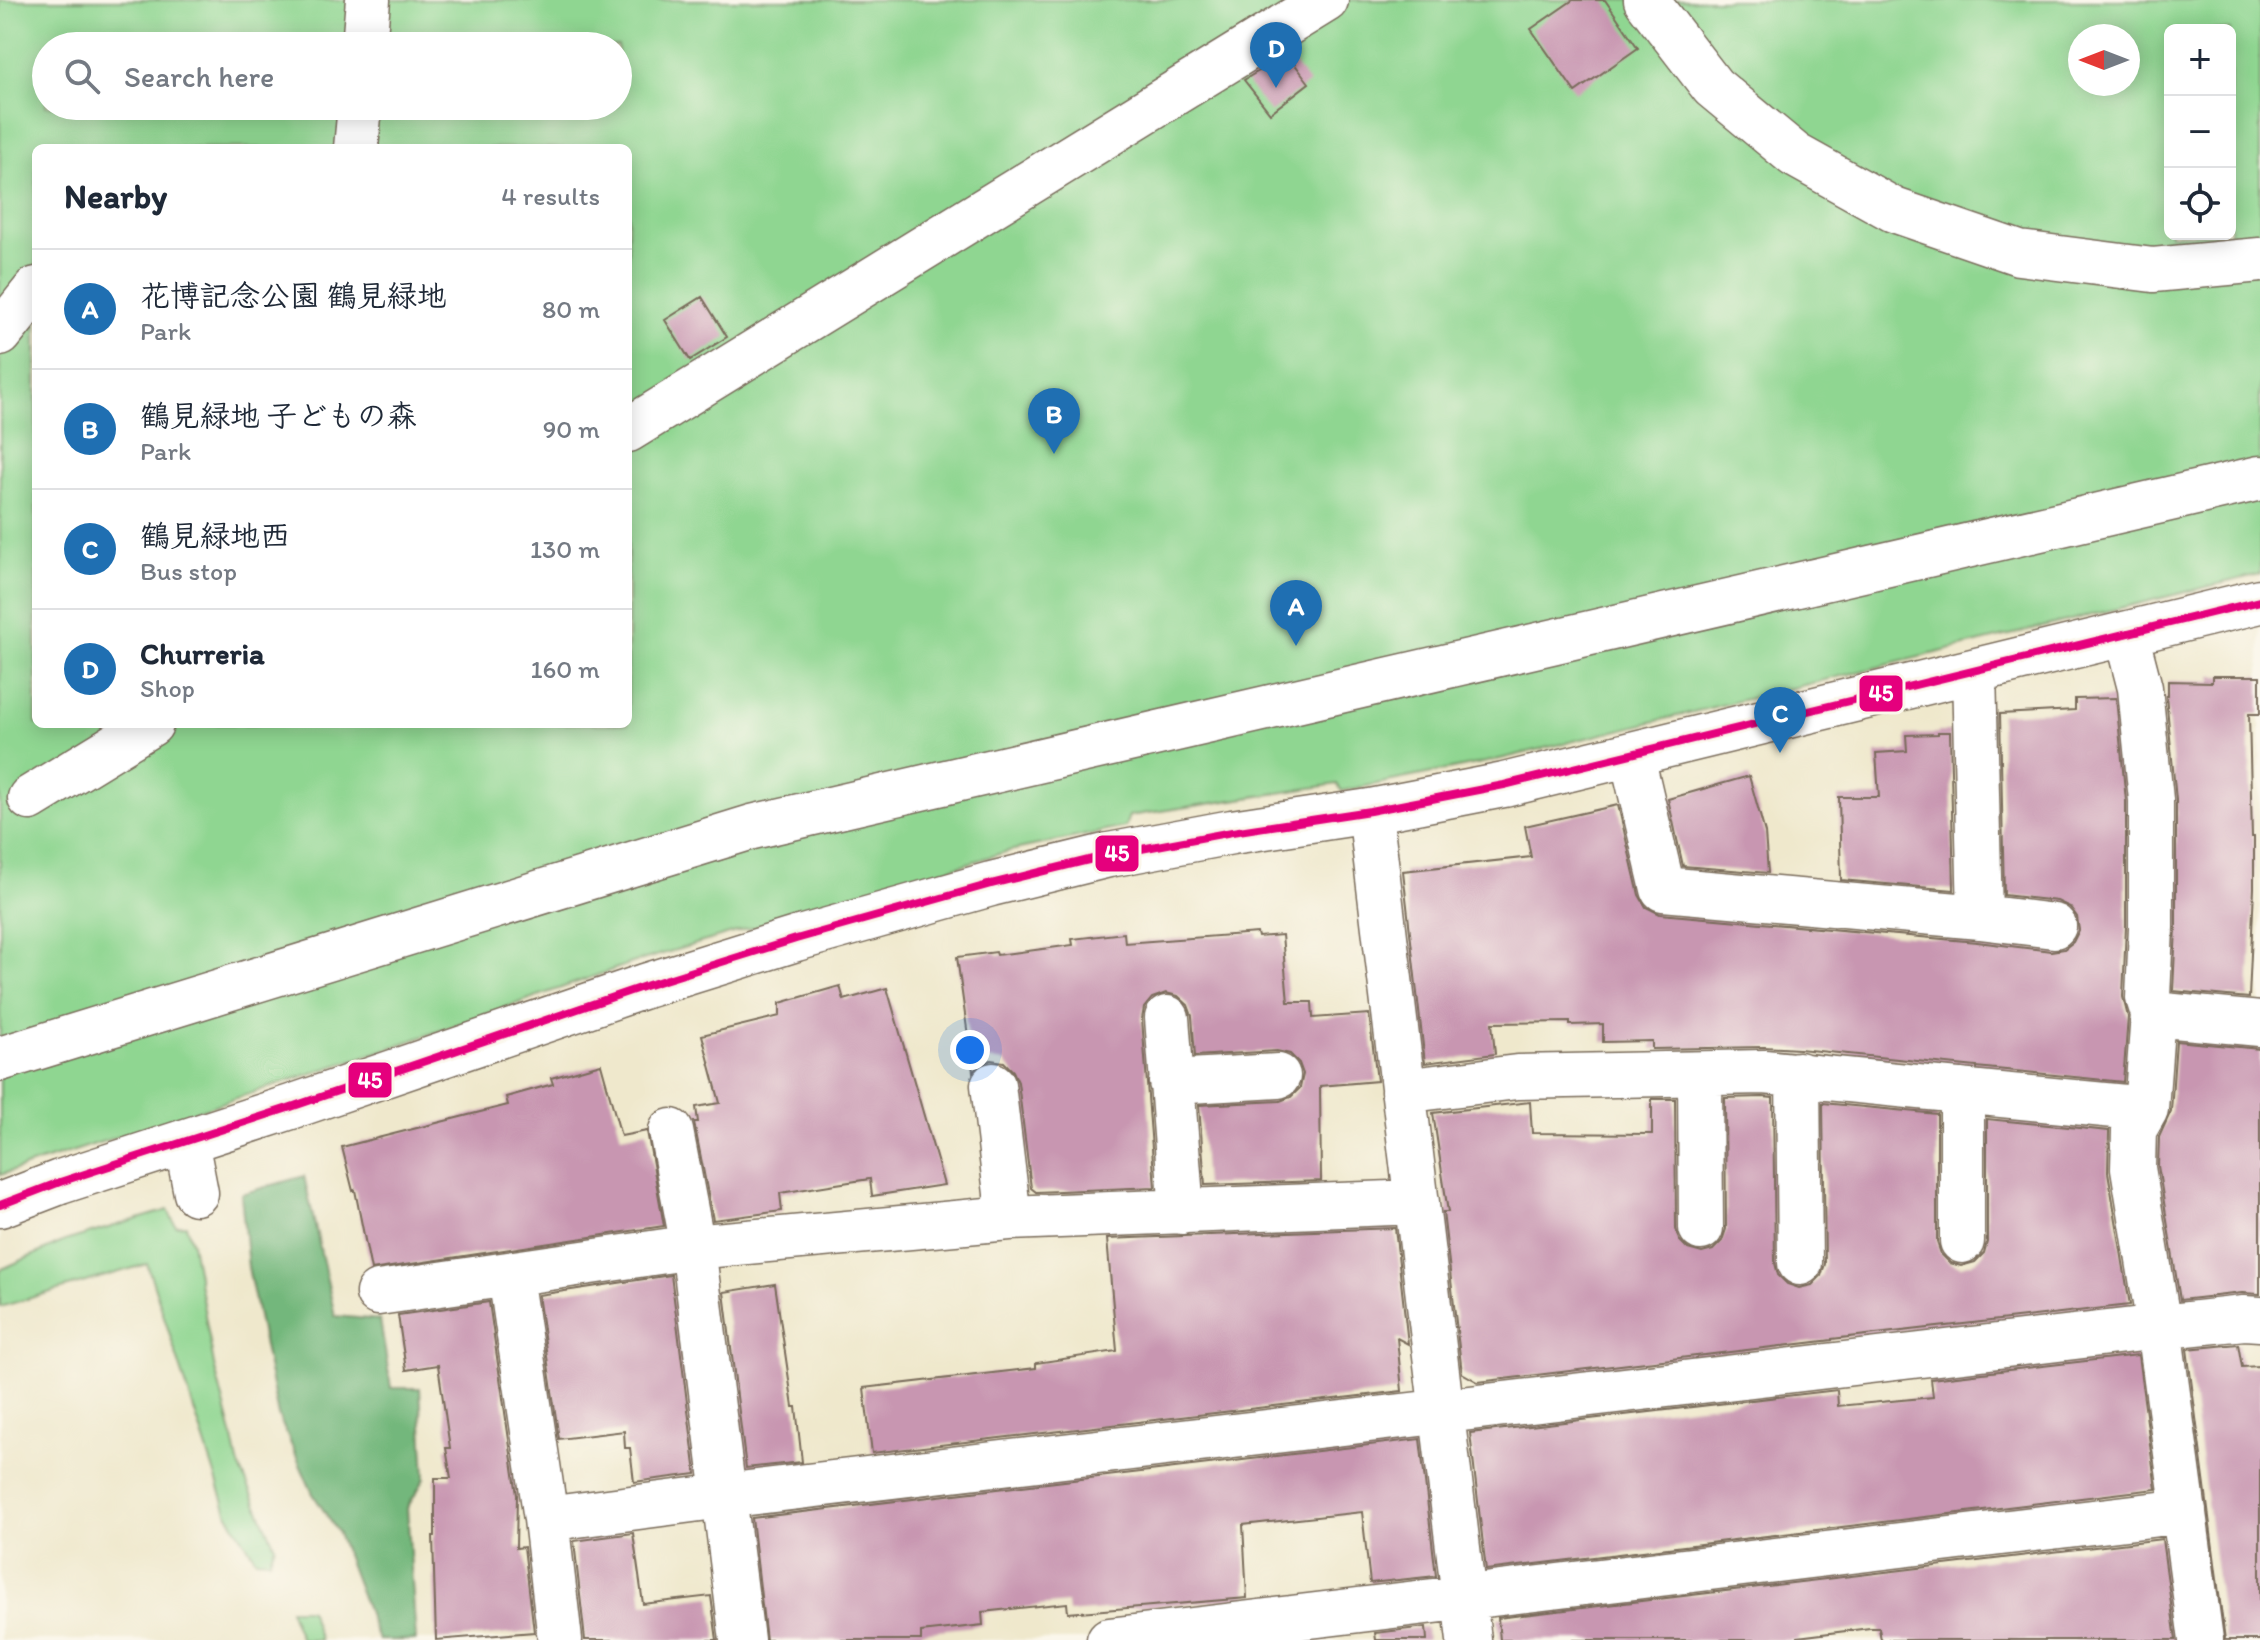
<!DOCTYPE html>
<html lang="en">
<head>
<meta charset="utf-8">
<style>
  :root { --surface:#fff; --page:#f2f2f3; --text:#1f2937; --muted:#747a83; --line:#e0e1e3; --accent:#1f6fb2 }
  body { margin:0; font-family:Itim,"Klee One",sans-serif; background:var(--page); color:var(--text) }
  .controls { position:absolute; right:24px; top:24px; display:grid; overflow:hidden; border-radius:12px; box-shadow:0 4px 20px #0003 }
  .controls button { width:72px; height:72px; display:grid; place-items:center; padding:0; border:0; border-bottom:2px solid var(--line); background:var(--surface); color:var(--text); font:40px sans-serif }
  .compass { position:absolute; left:2068px; top:24px; width:72px; height:72px; border-radius:50%; background:var(--surface); box-shadow:0 4px 20px #0003; rotate:270deg }
  .you { position:absolute; left:970px; top:1050px; width:28px; height:28px; margin:-20px; border:6px solid #fff; border-radius:50%; background:#1a73e8; box-shadow:0 0 0 12px #1a73e833 }
  .badge { display:grid; place-items:center; width:52px; height:52px; border-radius:50%; background:var(--accent); color:#fff; font-size:26px; font-weight:700 }
  .pin { position:absolute; translate:-50% -66px; filter:drop-shadow(0 2px 4px #0008) }
  .pin::after { content:''; position:absolute; top:42px; width:28px; height:24px; background:inherit; clip-path:polygon(0 0,100% 0,50% 100%) }
  .list { margin:0; padding:0; list-style:none }
  h2 { display:flex; justify-content:space-between; align-items:center; height:104px; margin:0; padding:0 32px; font-size:34px }
  h2 small { font-size:26px; font-weight:400; color:var(--muted) }
  .list li { display:grid; grid-template-columns:52px 1fr auto; gap:24px; align-items:center; box-sizing:border-box; height:120px; padding:0 32px; border-top:2px solid var(--line) }
  .list b { display:block; font-size:30px; white-space:nowrap }
  .list p { margin:0; font-size:26px; white-space:nowrap; color:var(--muted) }
  .list em { font-size:26px; font-style:normal; color:var(--muted) }
  .icon { flex:none; width:44px; height:44px; fill:none; stroke:currentColor; stroke-width:2; stroke-linecap:round; stroke-linejoin:round }
  .map { position:relative; flex:none; width:2260px; height:1640px; overflow:hidden }
  .search { position:absolute; background:var(--surface); box-shadow:0 4px 20px #0003; left:32px; top:32px; width:600px; height:88px; display:flex; align-items:center; gap:20px; box-sizing:border-box; padding:0 28px; border-radius:44px; color:var(--muted); font-size:30px }
  .panel { position:absolute; background:var(--surface); box-shadow:0 4px 20px #0003; left:32px; top:144px; width:600px; height:584px; border-radius:12px }
  .map>svg:first-child { display:block }
  .green { fill:#8fd691; stroke:#658058; stroke-width:2; fill-rule:evenodd }
  .forest { fill:#73b77b; stroke:#57704c; stroke-width:2 }
  .building { fill:#c896b1 }
  .lines { fill:none; stroke-linecap:round; stroke-linejoin:round }
  .minor-casing { stroke:#7a6c5b; stroke-width:47 }
  .minor { stroke:#fff; stroke-width:44 }
  .bus-1-casing { stroke:#fbf7ec; stroke-width:14 }
  .bus-1 { stroke:#e5007d; stroke-width:8 }
  .line-badge { stroke:#fbf7ec; stroke-width:3 }
  .badge-label { font-size:22px; text-anchor:middle; font-weight:bold; fill:#fff }
</style>
</head>
<body>
<div class="map">
<svg width="2260" height="1640" viewBox="0 0 2260 1640">
  <rect width="100%" height="100%" fill="#fbf7ec"/>
  <filter id="ink" filterUnits="userSpaceOnUse"><feTurbulence type="fractalNoise" baseFrequency=".0125" numOctaves="2"/><feDisplacementMap in="SourceGraphic" scale="16" xChannelSelector="R" yChannelSelector="G"/><feConvolveMatrix kernelMatrix="1 2 1 2 8 2 1 2 1" color-interpolation-filters="sRGB"/></filter>
  <filter id="wash" filterUnits="userSpaceOnUse"><feTurbulence type="fractalNoise" baseFrequency=".006" numOctaves="4" result="noise"/><feDisplacementMap in="SourceGraphic" scale="32" xChannelSelector="R" yChannelSelector="G"/><feGaussianBlur stdDeviation="1.8" result="paint"/><feColorMatrix in="noise" values="0 0 0 0 0 0 0 0 0 0 0 0 0 0 0 0 0 1.4 0 .05"/><feComposite in="paint" operator="in"/></filter>
  <g filter="url(#wash)">
    <rect width="100%" height="100%" fill="#efe8cc"/>
    <path class="green" d="M0,0H2260V574L1492,761L1342,791L1337,784L1129,816L1125,827L1009,851L632,963L396,1046L0,1175ZM2170,30H2230V234H2170ZM2080,36H2128V84H2080ZM46,46H618V106H46ZM36,148H628V724H36Z
      M168,1210L176,1226L186,1225L192,1243L214,1365L233,1438L238,1463L275,1546L269,1560L256,1559L228,1515L147,1264L0,1307V1270L65,1241Z
      M289,1609H309L320,1640H301Z"/>
    <path class="forest" d="M304,1176L335,1316L380,1320L391,1388H420L425,1478L407,1508L416,1640H378L337,1531L313,1494L278,1415L248,1267L241,1194Z"/>
    <g id="blocks">
      <path class="building" d="M1573,0H1605L1638,48L1575,92L1531,29Z
        M1287,54L1309,83L1270,113L1244,80Z
        M702,297L727,337L690,360L665,320Z
        M2212,676H2260V714H2249L2252,837H2254V888L2249,998L2173,991L2176,927V800L2166,696H2168V681L2212,682Z
        M2116,698L2126,801V926L2123,997L2128,1017L2123,1082L1799,1049L1764,1047L1652,1049V1041L1603,1042V1024L1570,1025V1022L1492,1023L1495,1054L1425,1063L1403,871L1531,857L1525,826L1618,805L1639,895L1646,907L1660,914L1977,942L2051,951L2064,949L2073,942L2079,930L2077,917L2070,907L2057,901L2004,895L2000,714L2075,710V699Z
        M1938,732H1950L1954,890L1841,880L1839,797H1879L1876,753L1907,751L1906,735L1938,734Z
        M1749,776L1765,833L1768,873L1683,866L1668,799Z
        M1124,933L1125,943L1257,933L1258,937L1282,935L1288,1002H1312L1313,1018L1369,1014L1377,1081L1320,1086L1321,1181L1205,1185L1199,1105L1280,1101L1291,1097L1300,1088L1303,1074L1299,1063L1290,1054L1277,1051L1195,1056L1192,1016L1188,1005L1178,996L1166,993L1152,998L1144,1008L1142,1019L1155,1187L1036,1192L1031,1188L1018,1082L1013,1071L1004,1062L991,1060L979,1065L973,1072L957,957L996,952L997,955L1073,945L1072,939Z
        M840,986L844,1000L887,988L944,1185L872,1196L870,1179L836,1184L780,1193L782,1211L713,1220L694,1122H698L696,1107L720,1103L702,1035L780,1016V1003Z
        M2176,1041L2260,1049V1294L2242,1293L2180,1300L2158,1166L2159,1137L2171,1111Z
        M601,1064L621,1136L647,1131L664,1226L371,1270L355,1190L353,1191L342,1147L508,1105L506,1097L553,1084L551,1078Z
        M1763,1097L1773,1098L1775,1263L1778,1275L1787,1284L1799,1288L1812,1285L1821,1276L1825,1264L1823,1103L1937,1114V1242L1941,1254L1950,1263L1961,1266L1975,1262L1984,1253L1987,1242V1119L2109,1131L2108,1172L2130,1305L1832,1339V1340L1478,1382L1462,1373L1443,1212H1448L1433,1113L1530,1102L1532,1133L1652,1134V1099H1675L1676,1229L1679,1240L1688,1249L1702,1253L1713,1250L1722,1241L1726,1229L1725,1098Z
        M1395,1228L1408,1344L1397,1338L1402,1391L872,1453L864,1388L1036,1368V1363L1117,1351L1107,1239Z
        M671,1275L696,1474L634,1482L630,1448H625L624,1431L559,1439L538,1295Z
        M775,1284L793,1407H796L802,1462L746,1468L724,1292Z
        M489,1302L517,1495L516,1548L524,1547L534,1632L436,1640L433,1536H435V1478H451L446,1448H450L438,1365L406,1370L398,1315Z
        M2238,1344L2242,1367L2260,1366V1640H2225L2187,1349Z
        M2138,1355L2156,1489L1486,1570L1470,1433L1837,1390L1838,1406L1933,1397L1931,1379Z
        M1420,1439L1436,1576L1370,1583L1362,1512L1243,1525L1247,1598L1068,1613L1067,1603L982,1612L983,1625L921,1632V1640H766L752,1518Z
        M633,1533L643,1604L711,1596L717,1640H585L574,1541Z
        M2162,1539L2176,1640H1881L1879,1628H1870L1798,1637V1640H1500L1498,1618Z
        M1426,1627L1427,1640H1376L1375,1633Z"/>
    </g>
  </g>
  <g filter="url(#ink)">
    <use href="#blocks" fill-opacity="0" stroke="#7a6c5b" stroke-width="2"/>
    <g class="lines">
      <defs>
        <path id="minor" d="M1646,0L1713,87L1795,155L1894,210L2019,253L2153,270L2260,260
          M364,46L368,0
          M356,148L360,106
          M0,334L36,289
          M628,430L1326,0
          M2126,634L2140,688L2151,800V927L2148,998L2153,1014L2146,1109L2134,1130L2133,1168L2159,1327L2201,1640
          M1974,671L1980,917
          M1632,756L1663,889L1980,917L2054,926
          M30,798L151,724
          M1370,811L1469,1640
          M2153,1014L2260,1024
          M1167,1018L1182,1212
          M0,1059L752,827L2260,478
          M1700,1074L1701,1228
          M1798,1074L1800,1263
          M1171,1082L1278,1076
          M993,1085L1009,1218
          M1403,1091L1517,1077L1764,1072L2146,1109
          M1962,1091V1241
          M671,1131L693,1247L742,1640
          M186,1141L196,1193
          M0,1205L60,1182L291,1107L645,986L796,939L991,884L1109,855L1232,832L1370,811L1504,785L2260,601
          M510,1275L546,1519L560,1640
          M378,1293L693,1247L1009,1218L1417,1202
          M546,1519L723,1496L2159,1327L2244,1318L2260,1319
          M1109,1640L2184,1511"/>
      </defs>
      <use href="#minor" class="minor-casing"/>
      <use href="#minor" class="minor"/>
      <defs>
        <path id="bus-1" d="M0,1205L60,1182L291,1107L645,986L796,939L991,884L1109,855L1232,832L1370,811L1504,785L2260,601"/>
      </defs>
      <use href="#bus-1" class="bus-1-casing"/>
      <use href="#bus-1" class="bus-1"/>
    </g>
  </g>
  <g class="line-badge">
    <rect x="1858" y="674" width="46" height="39" rx="8" fill="#e5007d"/>
    <rect x="1094" y="834" width="46" height="39" rx="8" fill="#e5007d"/>
    <rect x="347" y="1061" width="46" height="38" rx="8" fill="#e5007d"/>
  </g>
  <g class="badge-label">
    <text x="1881" y="701">45</text>
    <text x="1117" y="861">45</text>
    <text x="370" y="1088">45</text>
  </g>
</svg>
<div class="controls">
<button>+</button>
<button>−</button>
<button><svg class="icon" aria-label="locate" viewBox="0 0 24 24"><circle cx="12" cy="12" r="6"/><path d="M12 2v4M12 18v4M2 12h4M18 12h4"/></svg></button>
</div>
<svg class="compass" viewBox="-18 -18 36 36"><path d="M0-13l5 13h-10z" fill="#e53935"/><path d="M0 13l5-13h-10z" fill="#747a83"/></svg>
<div class="you"></div>
<div class="pin badge" style="left:1296px;top:646px">A</div>
<div class="pin badge" style="left:1054px;top:454px">B</div>
<div class="pin badge" style="left:1780px;top:753px">C</div>
<div class="pin badge" style="left:1276px;top:88px">D</div>
<div class="search"><svg class="icon" aria-label="search" viewBox="0 0 24 24"><circle cx="10" cy="10" r="6"/><path d="M15 15l6 6"/></svg>Search here</div>
<section class="panel">
<h2>Nearby<small>4 results</small></h2>
<ul class="list">
<li><span class="badge">A</span><div><b>花博記念公園 鶴見緑地</b><p>Park</p></div><em>80 m</em></li>
<li><span class="badge">B</span><div><b>鶴見緑地 子どもの森</b><p>Park</p></div><em>90 m</em></li>
<li><span class="badge">C</span><div><b>鶴見緑地西</b><p>Bus stop</p></div><em>130 m</em></li>
<li><span class="badge">D</span><div><b>Churreria</b><p>Shop</p></div><em>160 m</em></li>
</ul>
</section>
</div>
</body>
</html>
